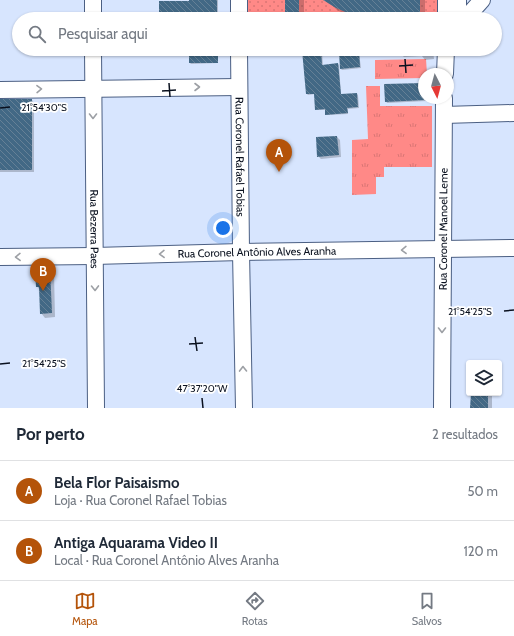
<!DOCTYPE html>
<html lang="pt">
<head>
<meta charset="utf-8">
<style>
  :root { --surface:#fff; --page:#f2f2f3; --text:#1f2937; --muted:#747a83; --line:#e0e1e3; --accent:#b45309 }
  body { margin:0; font-family:Cabin,sans-serif; background:var(--page); color:var(--text) }
  .controls { position:absolute; right:12px; bottom:12px; display:grid; overflow:hidden; border-radius:4px; box-shadow:0 1px 3px #0004 }
  .controls button { width:36px; height:36px; display:grid; place-items:center; padding:0; border:0; border-bottom:1px solid var(--line); background:var(--surface); color:var(--text); font:20px sans-serif }
  .compass { position:absolute; left:418px; top:68px; width:36px; height:36px; border-radius:50%; background:var(--surface); box-shadow:0 1px 3px #0004; rotate:174deg }
  .you { position:absolute; left:223px; top:228px; width:14px; height:14px; margin:-10px; border:3px solid #fff; border-radius:50%; background:#1a73e8; box-shadow:0 0 0 6px #1a73e833 }
  .badge { display:grid; place-items:center; width:26px; height:26px; border-radius:50%; background:var(--accent); color:#fff; font-size:13px; font-weight:700 }
  .pin { position:absolute; translate:-50% -33px; filter:drop-shadow(0 1px 2px #0008) }
  .pin::after { content:''; position:absolute; top:21px; width:14px; height:12px; background:inherit; clip-path:polygon(0 0,100% 0,50% 100%) }
  .list { margin:0; padding:0; list-style:none }
  h2 { display:flex; justify-content:space-between; align-items:center; height:52px; margin:0; padding:0 16px; font-size:17px }
  h2 small { font-size:13px; font-weight:400; color:var(--muted) }
  .list li { display:grid; grid-template-columns:26px 1fr auto; gap:12px; align-items:center; box-sizing:border-box; height:60px; padding:0 16px; border-top:1px solid var(--line) }
  .list b { display:block; font-size:15px; white-space:nowrap }
  .list p { margin:0; font-size:13px; white-space:nowrap; color:var(--muted) }
  .list em { font-size:13px; font-style:normal; color:var(--muted) }
  .icon { flex:none; width:22px; height:22px; fill:none; stroke:currentColor; stroke-width:2; stroke-linecap:round; stroke-linejoin:round }
  .map { position:relative; flex:none; width:514px; height:408px; overflow:hidden }
  .search { position:absolute; background:var(--surface); box-shadow:0 1px 3px #0004; left:12px; right:12px; top:12px; height:44px; display:flex; align-items:center; gap:10px; box-sizing:border-box; padding:0 14px; border-radius:22px; color:var(--muted); font-size:15px }
  .sheet { height:172px; background:var(--surface) }
  nav { display:flex; justify-content:space-around; align-items:center; box-sizing:border-box; height:56px; border-top:1px solid var(--line); background:var(--surface); font-size:11px; color:var(--muted) }
  nav a { display:grid; justify-items:center; gap:2px }
  nav .on { color:var(--accent) }
  .map>svg:first-child { display:block }
  .grass { fill:url(#grass-tufts) }
  .park { fill:url(#park-dots) }
  .shadow { fill:#0003 }
  .building { fill:url(#building-back-hatch) }
  .lines { fill:none; stroke-linecap:round; stroke-linejoin:round }
  .minor-casing { stroke:#4b5f83; stroke-width:18 }
  .minor { stroke:#fff; stroke-width:16 }
  .oneway { stroke:#9da0a5 }
  .ticks { fill:none; stroke:#0a111f; stroke-width:1.5 }
  .labels { text-anchor:middle; dominant-baseline:central; stroke-width:3.5; stroke-linejoin:round; paint-order:stroke }
  .street-label { font-size:11px; fill:#0a111f; stroke:#fff }
  .ticks-label { font-size:10px; text-anchor:middle; fill:#0a111f; stroke:#fff; stroke-width:3.5; stroke-linejoin:round; paint-order:stroke }
</style>
</head>
<body>
<div class="map">
<svg width="514" height="408" viewBox="0 0 514 408">
  <defs>
    <pattern id="grass-tufts" width="24" height="20" patternUnits="userSpaceOnUse"><rect width="24" height="20" fill="#ff8987"/><path d="M3 7l-1-3M5 7V3M7 7l1-3M15 17l-1-3M17 17v-4M19 17l1-3" fill="none" stroke="#d97574"/></pattern>
    <pattern id="park-dots" width="8" height="8" patternUnits="userSpaceOnUse"><rect width="8" height="8" fill="#ff8987"/><path d="M2 2h.1M6 6h.1" fill="none" stroke="#d97574" stroke-width="1.8" stroke-linecap="round"/></pattern>
    <pattern id="building-back-hatch" width="6" height="6" patternUnits="userSpaceOnUse"><rect width="6" height="6" fill="#426885"/><path d="M-1 5l2 2M0 0l6 6M5-1l2 2" fill="none" stroke="#658096"/></pattern>
  </defs>
  <rect width="100%" height="100%" fill="#d7e5fe"/>
  <path class="grass" d="M426,59L427,74H424V78L375,79V60Z
    M366,86H380V106H432V167H384V177H376V194L352,195V140L368,139Z"/>
  <path class="park" d="M247,0H438V19H247Z"/>
  <path class="shadow" d="M190,0H218V19H161L160,18L190,2Z
    M286,0H304V19H287L286,17Z
    M327,0H425V19L357,18L349,16L337,10Z
    M190,49H218V63L191,64L190,63Z
    M398,49H433L434,59L425,60L422,56L404,57L398,51Z
    M321,50L322,51L323,66L338,64L339,65L341,95L357,94L358,95L359,108L348,109V114L327,115L326,114V110H318L316,109L315,94L308,95L307,94Z
    M358,52L359,53L361,68L342,70L341,69Z
    M424,84V98H426V101L387,103L386,101Z
    M0,100H32L34,103V172H0Z
    M337,137L340,140L341,157L321,159L318,156Z
    M49,269L54,273L55,317L45,318L41,313L40,290L37,286Z
    M472,393H492V408H471Z"/>
  <path class="building" d="M189,0H217V19H189V18H159V1H189Z
    M285,0H299V18H285Z
    M323,0H420V14H350L336,8Z
    M189,49H218V63H189Z
    M321,49L322,65L338,63L341,94L357,93L358,107L347,108L348,113L325,115V109L315,110L314,94H306L302,50Z
    M359,51L360,67L340,69L339,52Z
    M424,83V100L385,102L384,84Z
    M0,99H32V170H0Z
    M337,136L339,155L317,157L316,137Z
    M50,268L52,313L40,314L39,287H36L35,269Z
    M471,393H488V408H470Z"/>
  <g class="lines">
    <defs>
      <g id="minor">
        <path d="M458,0V19"/>
        <path d="M93,19V0"/>
        <path d="M239,19V0"/>
        <path d="M446,19V0"/>
        <path d="M465,19L482,0"/>
        <path id="s1" d="M93,49L96,408"/>
        <path id="s2" d="M239,49L241,252L244,408"/>
        <path d="M445,74L446,49"/>
        <path d="M0,90L239,87"/>
        <path d="M444,115L514,113"/>
        <path id="s3" d="M0,257L94,256L241,252L514,248"/>
        <path id="s4" d="M442,408L444,98"/>
      </g>
    </defs>
    <use href="#minor" class="minor-casing"/>
    <use href="#minor" class="minor"/>
  </g>
  <defs><path id="oneway-chevron" d="M-2-3.5L2.5 0L-2 3.5" fill="none" stroke-width="1.6" stroke-linecap="round" stroke-linejoin="round"/></defs>
  <g class="oneway">
    <use href="#oneway-chevron" transform="translate(197 87)"/>
    <use href="#oneway-chevron" transform="translate(39 89) rotate(-1)"/>
    <use href="#oneway-chevron" transform="translate(93 116) rotate(90)"/>
    <use href="#oneway-chevron" transform="translate(404 250) rotate(179)"/>
    <use href="#oneway-chevron" transform="translate(162 254) rotate(179)"/>
    <use href="#oneway-chevron" transform="translate(18 257) rotate(179)"/>
    <use href="#oneway-chevron" transform="translate(95 288) rotate(89)"/>
    <use href="#oneway-chevron" transform="translate(442 330) rotate(90)"/>
    <use href="#oneway-chevron" transform="translate(243 369) rotate(-91)"/>
  </g>
  <path class="ticks" d="M405,59L406,73M399,66L413,65M169,83L170,97M162,91L176,90M0,108L10,107M504,311L514,310M195,337L197,351M189,344L203,343M0,364L10,363M202,398L203,408"/>
  <g class="labels">
    <g class="street-label">
      <text stroke="none"><textPath href="#s2" startOffset="108">Rua Coronel Rafael Tobias</textPath></text>
      <text stroke="none"><textPath href="#s1" startOffset="180">Rua Bezerra Paes</textPath></text>
      <text stroke="none"><textPath href="#s4" startOffset="179">Rua Coronel Manoel Leme</textPath></text>
      <text stroke="none"><textPath href="#s3" startOffset="257">Rua Coronel Antônio Alves Aranha</textPath></text>
    </g>
  </g>
  <g class="ticks-label">
    <text x="44" y="111">21°54'30"S</text>
    <text x="470" y="315">21°54'25"S</text>
    <text x="44" y="367">21°54'25"S</text>
    <text x="202" y="392">47°37'20"W</text>
  </g>
</svg>
<div class="controls">
<button><svg class="icon" aria-label="layers" viewBox="0 0 24 24"><path d="M12 4l9 5-9 5-9-5zM3 14l9 5 9-5"/></svg></button>
</div>
<svg class="compass" viewBox="-18 -18 36 36"><path d="M0-13l5 13h-10z" fill="#e53935"/><path d="M0 13l5-13h-10z" fill="#747a83"/></svg>
<div class="you"></div>
<div class="pin badge" style="left:279px;top:172px">A</div>
<div class="pin badge" style="left:43px;top:291px">B</div>
<div class="search"><svg class="icon" aria-label="search" viewBox="0 0 24 24"><circle cx="10" cy="10" r="6"/><path d="M15 15l6 6"/></svg>Pesquisar aqui</div>
</div>
<section class="sheet">
<h2>Por perto<small>2 resultados</small></h2>
<ul class="list">
<li><span class="badge">A</span><div><b>Bela Flor Paisaismo</b><p>Loja · Rua Coronel Rafael Tobias</p></div><em>50 m</em></li>
<li><span class="badge">B</span><div><b>Antiga Aquarama Video II</b><p>Local · Rua Coronel Antônio Alves Aranha</p></div><em>120 m</em></li>
</ul>
</section>
<nav>
<a class="on"><svg class="icon" aria-label="map" viewBox="0 0 24 24"><path d="M3 6l6-2 6 2 6-2v14l-6 2-6-2-6 2zM9 4v14M15 6v14"/></svg>Mapa</a>
<a><svg class="icon" aria-label="directions" viewBox="0 0 24 24"><path d="M12 3l9 9-9 9-9-9zM9 14v-3h6M13 9l2 2-2 2"/></svg>Rotas</a>
<a><svg class="icon" aria-label="saved" viewBox="0 0 24 24"><path d="M7 4h10v16l-5-4-5 4z"/></svg>Salvos</a>
</nav>
</body>
</html>
